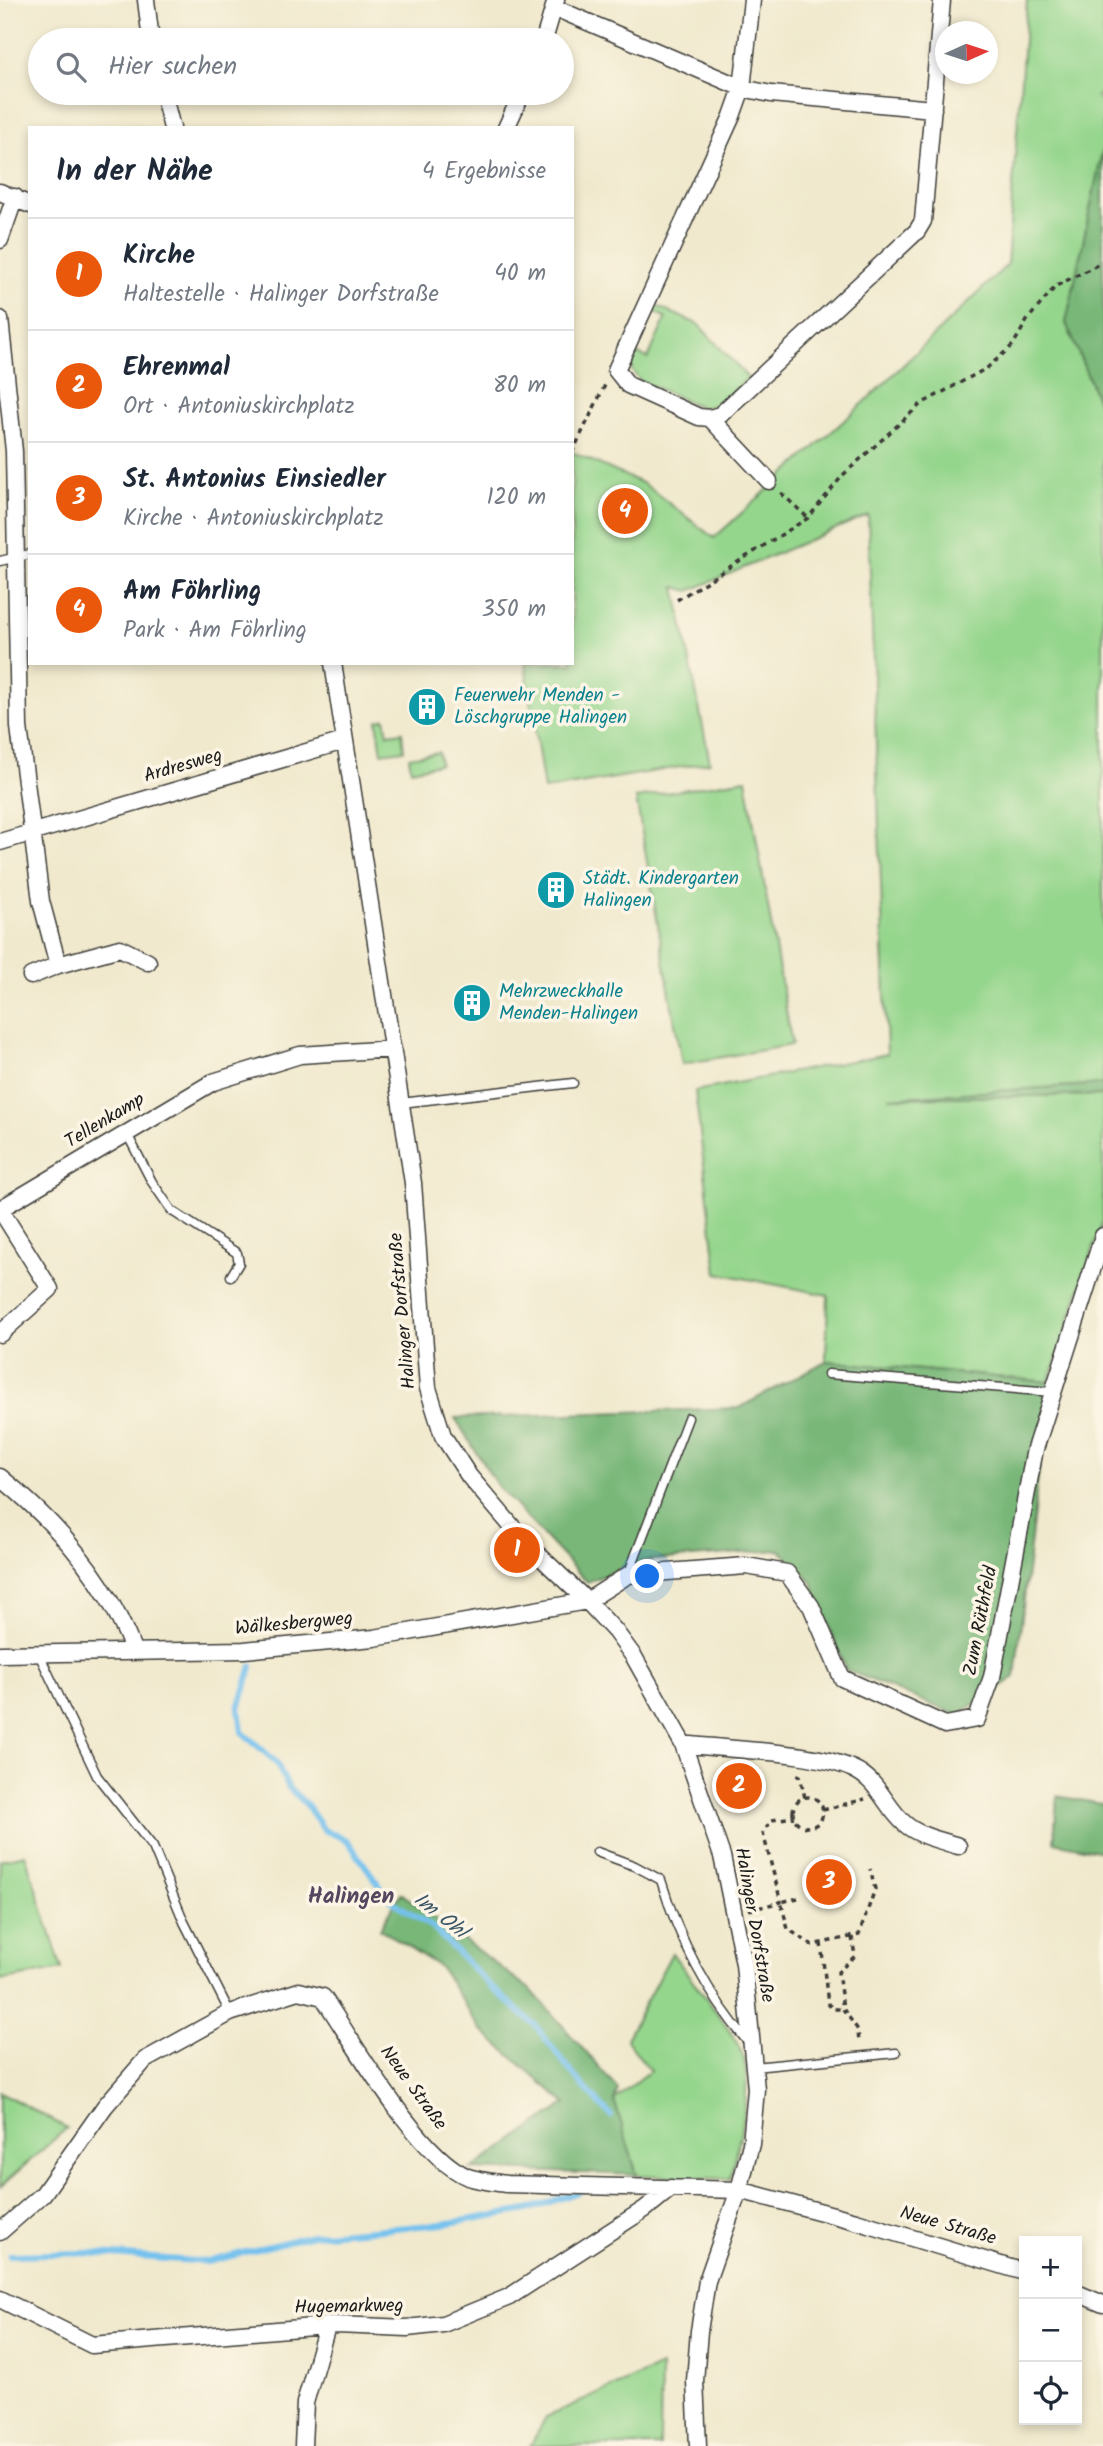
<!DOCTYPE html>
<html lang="de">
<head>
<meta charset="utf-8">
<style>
  :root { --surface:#fff; --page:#f2f2f3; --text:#1f2937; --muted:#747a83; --line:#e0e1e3; --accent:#ea580c }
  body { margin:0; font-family:Kalam,sans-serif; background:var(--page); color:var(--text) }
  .controls { position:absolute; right:21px; bottom:21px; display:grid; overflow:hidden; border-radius:0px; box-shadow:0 4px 10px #0003 }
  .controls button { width:63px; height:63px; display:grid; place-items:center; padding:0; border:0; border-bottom:2px solid var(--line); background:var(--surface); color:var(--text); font:35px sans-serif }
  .compass { position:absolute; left:935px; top:21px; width:63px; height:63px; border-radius:50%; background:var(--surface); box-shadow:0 4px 10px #0003; rotate:87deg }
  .you { position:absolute; left:648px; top:1577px; width:24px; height:24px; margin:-18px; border:5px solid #fff; border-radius:50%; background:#1a73e8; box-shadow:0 0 0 10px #1a73e833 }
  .badge { display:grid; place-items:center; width:46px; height:46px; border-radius:50%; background:var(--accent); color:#fff; font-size:23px; font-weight:700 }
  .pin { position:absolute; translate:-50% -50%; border:4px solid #fff; box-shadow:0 2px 7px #0006 }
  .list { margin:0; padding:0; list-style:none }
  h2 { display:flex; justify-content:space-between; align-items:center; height:91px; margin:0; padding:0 28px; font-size:30px }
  h2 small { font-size:23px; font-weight:400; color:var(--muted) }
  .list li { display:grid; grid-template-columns:46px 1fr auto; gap:21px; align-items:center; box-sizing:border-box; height:112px; padding:0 28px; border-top:2px solid var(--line) }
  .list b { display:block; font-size:26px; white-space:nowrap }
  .list p { margin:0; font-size:23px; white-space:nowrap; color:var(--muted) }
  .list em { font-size:23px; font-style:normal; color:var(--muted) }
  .icon { flex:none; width:38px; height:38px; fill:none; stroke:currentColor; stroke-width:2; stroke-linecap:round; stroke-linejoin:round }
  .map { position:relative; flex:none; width:1103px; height:2446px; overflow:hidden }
  .search { position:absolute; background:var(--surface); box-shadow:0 4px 10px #0003; left:28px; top:28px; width:546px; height:77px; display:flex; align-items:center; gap:18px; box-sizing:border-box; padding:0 24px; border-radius:38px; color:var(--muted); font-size:26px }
  .panel { position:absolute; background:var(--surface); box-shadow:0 4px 10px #0003; left:28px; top:126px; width:546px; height:539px; border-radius:0px }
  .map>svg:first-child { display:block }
  .green { fill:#95d68d; stroke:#587954; stroke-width:2 }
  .forest { fill:#78b778; stroke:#4a6a4a; stroke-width:2 }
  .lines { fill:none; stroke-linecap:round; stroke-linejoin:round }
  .stream { stroke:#74c1ee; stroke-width:6 }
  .service-casing { stroke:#3c3b37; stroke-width:11 }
  .minor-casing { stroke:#3c3b37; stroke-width:19 }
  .path { stroke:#3c3b37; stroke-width:3.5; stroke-dasharray:5 5; stroke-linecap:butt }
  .service { stroke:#fff; stroke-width:8 }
  .minor { stroke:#fff; stroke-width:16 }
  .labels { text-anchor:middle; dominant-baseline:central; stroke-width:7; stroke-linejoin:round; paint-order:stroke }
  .culture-label { font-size:19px; fill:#0d838f; stroke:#fcf5e5; text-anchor:start }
  .street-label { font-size:19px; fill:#1c1c1c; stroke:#fcf5e5 }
  .water-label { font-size:21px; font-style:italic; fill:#3b5666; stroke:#fcf5e5 }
  .quarter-label { font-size:23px; font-weight:bold; fill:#564760; stroke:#fcf5e5 }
</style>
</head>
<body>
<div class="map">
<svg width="1103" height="2446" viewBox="0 0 1103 2446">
  <rect width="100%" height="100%" fill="#fcf5e5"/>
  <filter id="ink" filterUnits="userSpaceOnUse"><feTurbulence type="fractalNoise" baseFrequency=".0143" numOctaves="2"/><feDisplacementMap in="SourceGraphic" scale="14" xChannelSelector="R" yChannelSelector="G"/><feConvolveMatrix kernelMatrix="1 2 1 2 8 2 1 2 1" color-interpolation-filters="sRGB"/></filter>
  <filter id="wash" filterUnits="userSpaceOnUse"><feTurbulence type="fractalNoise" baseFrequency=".00686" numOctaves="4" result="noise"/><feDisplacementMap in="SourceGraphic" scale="28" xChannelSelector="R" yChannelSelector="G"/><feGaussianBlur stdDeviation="1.57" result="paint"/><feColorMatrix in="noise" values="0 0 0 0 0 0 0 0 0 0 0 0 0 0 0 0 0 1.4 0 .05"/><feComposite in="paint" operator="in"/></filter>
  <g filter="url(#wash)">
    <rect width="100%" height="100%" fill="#f0e9cd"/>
    <path class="green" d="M1027,0H1103V89L1097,97L1103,103V148L1066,323L1103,413V1084L909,1097L1103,1095V1220L1049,1382L826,1361L828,1295L717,1273L695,1091L887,1054L868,515L689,591L675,587L710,762L544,790L525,663H572V452L644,484L714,538L868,399L1007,265Z
      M654,305L698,324L748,378L719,404L703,408L641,381C631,372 629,365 633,352L648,358L666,318L651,310Z
      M385,718L388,734L402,732L404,750L382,753L377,721Z
      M438,752L440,764L411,770L409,757Z
      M746,779L792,1045L682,1064L636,798Z
      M25,1854L62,1969L0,1981V1860Z
      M672,1953C692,1981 727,2022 741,2051C755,2080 738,2148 730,2179L637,2175L614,2100L650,2071L626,2039Z
      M0,2092L67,2128L0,2187Z
      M661,2366L660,2446H530L546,2417Z"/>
    <path class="forest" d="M1103,148V413L1066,323Z
      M1103,1084V1095L889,1098Z
      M826,1361L1049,1382L1015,1677L957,1715L846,1670L812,1582L780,1550L642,1561L587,1582L498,1487L455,1418L739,1408Z
      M1057,1796L1103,1804V1852L1054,1842Z
      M401,1893L532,1991L618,2089L614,2100L637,2175L471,2169L566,2104L481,2030L440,1967L380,1929Z"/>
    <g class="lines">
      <path class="stream" d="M252,1666L239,1708L242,1732L276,1762L289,1788L306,1804L324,1830L347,1840L389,1899L432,1927L487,1983L535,2025L575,2077L611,2116
        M10,2255L85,2253L208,2262L312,2235L443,2224L527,2210L579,2192"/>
    </g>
  </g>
  <g filter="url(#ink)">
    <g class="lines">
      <defs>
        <path id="service" d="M0,561L30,554
          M401,1103L573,1083
          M126,1132L152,1182L172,1211L237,1253L239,1263L231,1276
          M828,1374L1053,1392
          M628,1575L688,1418
          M39,1654L97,1776L153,1847L184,1922L230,2013
          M597,1852L635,1866L661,1880C679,1940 707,1994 748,2042
          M754,2067L896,2053"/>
        <path id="minor" d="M146,0L151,40
          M752,0L742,88L732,116L616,370L628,385L699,417L710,418L720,415L917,231L923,221L942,0
          M555,8L742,88L771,94L933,109
          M544,40L556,0
          M163,93L172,128
          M506,128L522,93
          M0,192L30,205
          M0,240L15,197
          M0,319L14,451L19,727L41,901L58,965L31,976
          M710,418L769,481
          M333,663L413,1183L428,1388L443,1436L469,1476L526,1543L587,1601L615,1631L634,1657L683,1744L722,1856L744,1964L756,2089L751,2144L739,2190L707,2281L699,2331L695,2381L698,2446
          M0,842L344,741
          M58,965L120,948L148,962
          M0,1334L50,1289L0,1209L213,1082L300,1055L393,1049
          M0,1477C58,1524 108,1582 134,1652
          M0,1654L244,1650L374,1638L587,1601L628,1575L746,1566L787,1573L811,1606L842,1678L945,1725L977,1719L992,1677L1035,1449L1103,1236
          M683,1744C728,1750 814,1751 853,1769C878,1780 885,1806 904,1823C918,1836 940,1840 958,1846
          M0,2232L43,2194L105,2106L145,2060L230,2013L299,1991L323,1997C354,2043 418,2157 468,2177C480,2181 494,2182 506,2184L739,2190L856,2221L1024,2272
          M1077,2293L1103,2304
          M0,2299L92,2345L337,2325L407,2328L443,2324L509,2297L645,2209L671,2188
          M303,2446L305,2403L327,2326"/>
      </defs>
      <use href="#service" class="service-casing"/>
      <use href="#minor" class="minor-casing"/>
      <path class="path" d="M572,453L606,383
        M781,493L808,518
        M677,600L808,518L843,475L921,404L987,368L1013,345L1028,319L1056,286L1103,262
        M797,1775L800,1776L805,1798
        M793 1812a15 15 0 1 1 30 0a15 15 0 1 1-30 0Z
        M823,1810L865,1799
        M798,1898L781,1902L788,1929L812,1945L859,1935L875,1889L870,1869
        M749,1910L781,1902L763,1833L772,1820L794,1817
        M852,1937L855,1956L838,1972L843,2009L858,2030L859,2043
        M821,1943L828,2004L833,2009H843"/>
      <use href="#service" class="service"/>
      <use href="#minor" class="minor"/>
    </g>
  </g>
  <defs>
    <symbol id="building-disc" viewBox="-11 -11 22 22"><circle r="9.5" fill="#0f9aa8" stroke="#fcf5e5"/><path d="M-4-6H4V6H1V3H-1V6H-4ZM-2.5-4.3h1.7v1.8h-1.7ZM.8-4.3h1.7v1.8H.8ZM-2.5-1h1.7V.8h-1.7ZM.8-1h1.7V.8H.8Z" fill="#fff"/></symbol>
  </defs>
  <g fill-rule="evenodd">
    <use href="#building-disc" x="405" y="685" width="44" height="44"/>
    <use href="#building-disc" x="534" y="868" width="44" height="44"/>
    <use href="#building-disc" x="450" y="981" width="44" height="44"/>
  </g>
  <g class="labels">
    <g class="culture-label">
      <text x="454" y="696">Feuerwehr Menden -<tspan x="454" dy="22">Löschgruppe Halingen</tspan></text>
      <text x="583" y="879">Städt. Kindergarten<tspan x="583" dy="22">Halingen</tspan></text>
      <text x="499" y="992">Mehrzweckhalle<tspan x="499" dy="22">Menden-Halingen</tspan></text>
    </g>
    <g class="street-label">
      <text transform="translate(183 766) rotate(-16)">Ardresweg</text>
      <text transform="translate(105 1121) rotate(-31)">Tellenkamp</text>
      <text transform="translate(403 1311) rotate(-95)">Halinger Dorfstraße</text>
      <text transform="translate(981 1621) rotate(-79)">Zum Rüthfeld</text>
      <text transform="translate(294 1624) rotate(-5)">Wälkesbergweg</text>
      <text transform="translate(754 1925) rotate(80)">Halinger Dorfstraße</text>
      <text transform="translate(413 2088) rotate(54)">Neue Straße</text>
      <text transform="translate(948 2226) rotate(16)">Neue Straße</text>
      <text transform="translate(349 2307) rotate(-1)">Hugemarkweg</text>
    </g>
    <g class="water-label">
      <text transform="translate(440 1916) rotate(38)">Im Ohl</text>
    </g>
    <g class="quarter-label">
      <text x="351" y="1897">Halingen</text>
    </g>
  </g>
</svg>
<div class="controls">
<button>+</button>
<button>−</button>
<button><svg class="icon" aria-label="locate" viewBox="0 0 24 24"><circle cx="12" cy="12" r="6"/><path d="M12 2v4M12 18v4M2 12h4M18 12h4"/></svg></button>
</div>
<svg class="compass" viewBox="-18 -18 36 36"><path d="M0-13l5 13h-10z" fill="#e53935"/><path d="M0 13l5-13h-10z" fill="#747a83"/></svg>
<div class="you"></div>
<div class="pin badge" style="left:517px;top:1550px">1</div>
<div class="pin badge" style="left:739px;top:1786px">2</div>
<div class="pin badge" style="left:829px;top:1882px">3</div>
<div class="pin badge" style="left:625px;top:511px">4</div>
<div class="search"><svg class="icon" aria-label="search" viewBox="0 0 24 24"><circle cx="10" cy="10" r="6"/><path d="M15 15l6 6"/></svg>Hier suchen</div>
<section class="panel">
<h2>In der Nähe<small>4 Ergebnisse</small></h2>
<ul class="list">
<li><span class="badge">1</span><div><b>Kirche</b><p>Haltestelle · Halinger Dorfstraße</p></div><em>40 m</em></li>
<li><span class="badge">2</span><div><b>Ehrenmal</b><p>Ort · Antoniuskirchplatz</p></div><em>80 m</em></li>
<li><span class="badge">3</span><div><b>St. Antonius Einsiedler</b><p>Kirche · Antoniuskirchplatz</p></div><em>120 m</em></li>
<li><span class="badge">4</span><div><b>Am Föhrling</b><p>Park · Am Föhrling</p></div><em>350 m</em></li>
</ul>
</section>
</div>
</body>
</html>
